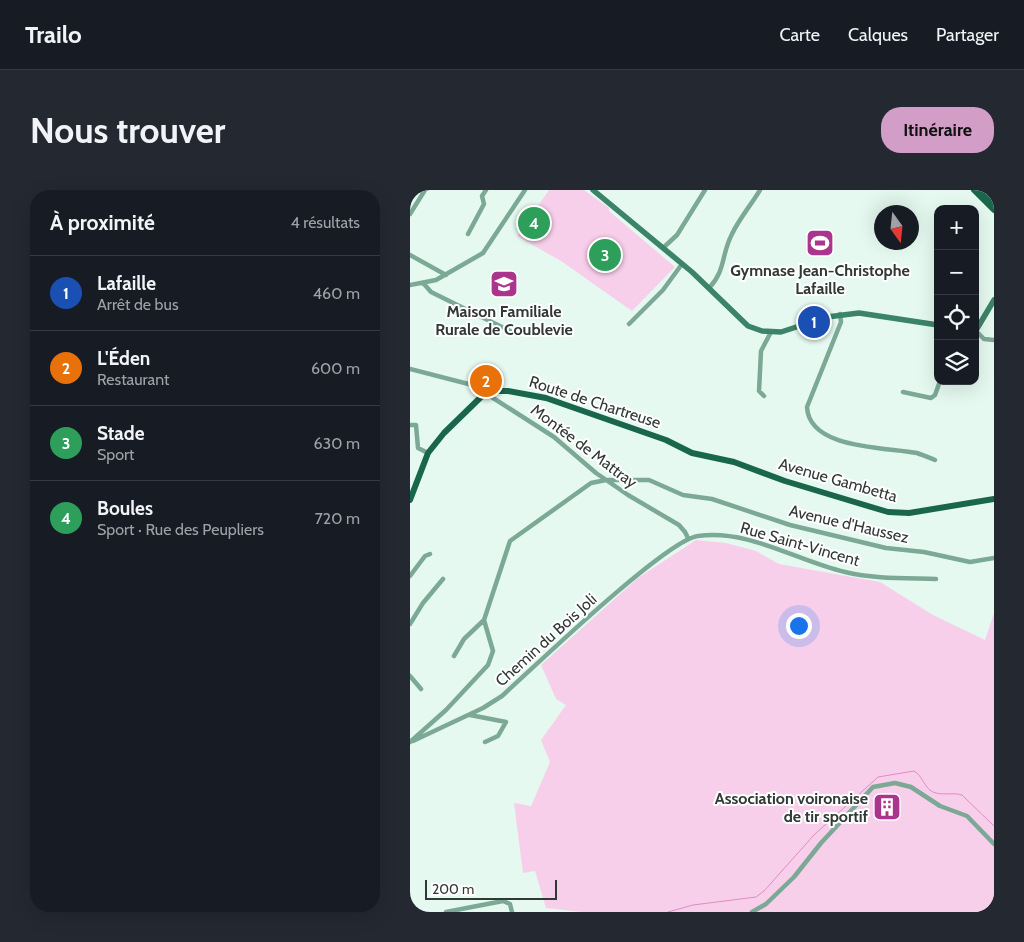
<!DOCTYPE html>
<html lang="fr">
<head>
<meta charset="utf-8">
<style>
  :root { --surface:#171b24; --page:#242831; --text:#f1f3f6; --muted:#9ea1a6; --line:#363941; --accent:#d29ec7 }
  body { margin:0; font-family:Cabin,sans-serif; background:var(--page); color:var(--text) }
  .controls { position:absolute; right:15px; top:15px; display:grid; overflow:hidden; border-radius:10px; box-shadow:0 5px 20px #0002 }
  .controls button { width:45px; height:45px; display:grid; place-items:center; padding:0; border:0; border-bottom:1px solid var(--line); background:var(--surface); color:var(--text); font:25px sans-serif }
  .compass { position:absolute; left:464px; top:15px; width:45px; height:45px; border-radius:50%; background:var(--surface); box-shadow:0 5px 20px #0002; rotate:165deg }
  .scale { position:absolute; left:15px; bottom:12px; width:132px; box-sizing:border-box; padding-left:5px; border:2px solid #313936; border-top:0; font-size:14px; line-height:18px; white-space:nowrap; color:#313936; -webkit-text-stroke:4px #fff; paint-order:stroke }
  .you { position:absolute; left:388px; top:435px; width:18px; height:18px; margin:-12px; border:4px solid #fff; border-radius:50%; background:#1a73e8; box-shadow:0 0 0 8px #1a73e833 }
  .badge { display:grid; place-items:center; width:32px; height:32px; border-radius:50%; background:var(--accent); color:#fff; font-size:16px; font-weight:700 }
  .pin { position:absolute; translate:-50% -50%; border:2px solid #fff; box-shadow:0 1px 5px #0006 }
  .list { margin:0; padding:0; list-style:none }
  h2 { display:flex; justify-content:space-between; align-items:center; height:65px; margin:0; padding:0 20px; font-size:21px }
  h2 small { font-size:16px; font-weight:400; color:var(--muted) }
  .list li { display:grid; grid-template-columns:32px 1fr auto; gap:15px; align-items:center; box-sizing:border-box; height:75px; padding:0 20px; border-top:1px solid var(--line) }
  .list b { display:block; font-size:19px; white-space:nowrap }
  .list p { margin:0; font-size:16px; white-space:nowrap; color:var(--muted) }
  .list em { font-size:16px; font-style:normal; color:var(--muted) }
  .icon { flex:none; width:28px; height:28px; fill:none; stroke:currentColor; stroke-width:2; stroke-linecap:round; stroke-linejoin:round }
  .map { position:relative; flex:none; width:584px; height:722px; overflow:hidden; border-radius:20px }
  header { display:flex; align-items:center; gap:30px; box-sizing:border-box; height:70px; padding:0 25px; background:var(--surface); border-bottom:1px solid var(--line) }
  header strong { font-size:24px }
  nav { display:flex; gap:28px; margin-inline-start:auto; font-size:18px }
  .intro { display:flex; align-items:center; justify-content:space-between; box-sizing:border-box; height:120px; padding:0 30px }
  h1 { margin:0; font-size:35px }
  .button { padding:12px 22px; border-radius:20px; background:var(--accent); color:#111; font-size:18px; font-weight:700 }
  main { display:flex; gap:30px; padding:0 30px }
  aside { flex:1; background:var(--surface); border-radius:20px; box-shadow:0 5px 20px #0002 }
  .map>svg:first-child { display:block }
  .green { fill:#f8cfea }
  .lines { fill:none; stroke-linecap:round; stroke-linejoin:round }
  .stream { stroke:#de8cc4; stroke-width:1 }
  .street { stroke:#7ca896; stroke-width:4.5 }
  .secondary { stroke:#3c8469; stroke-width:5.5 }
  .primary { stroke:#19664d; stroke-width:6 }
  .labels { text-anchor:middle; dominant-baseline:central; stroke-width:4; stroke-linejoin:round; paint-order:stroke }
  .poi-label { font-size:16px; font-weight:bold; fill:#313936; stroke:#fff }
  .street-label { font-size:16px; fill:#313936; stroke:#fff }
</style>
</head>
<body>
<header>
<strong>Trailo</strong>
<nav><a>Carte</a><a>Calques</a><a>Partager</a></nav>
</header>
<div class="intro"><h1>Nous trouver</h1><a class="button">Itinéraire</a></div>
<main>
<aside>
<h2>À proximité<small>4 résultats</small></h2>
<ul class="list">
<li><span class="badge" style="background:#1a4fb4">1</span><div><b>Lafaille</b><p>Arrêt de bus</p></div><em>460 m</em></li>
<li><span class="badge" style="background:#e8710a">2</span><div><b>L'Éden</b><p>Restaurant</p></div><em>600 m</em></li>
<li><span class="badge" style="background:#2e9e5b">3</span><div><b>Stade</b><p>Sport</p></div><em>630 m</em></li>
<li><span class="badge" style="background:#2e9e5b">4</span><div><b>Boules</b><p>Sport · Rue des Peupliers</p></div><em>720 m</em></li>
</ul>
</aside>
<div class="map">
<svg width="584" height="722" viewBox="0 0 584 722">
  <rect width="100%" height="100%" fill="#e5f9f0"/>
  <path class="green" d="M139,0H174L199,18V21L265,77L222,121L151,71L107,46Z
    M286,350L316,353L346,361L369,374L470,392L523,425L575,450L584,423V722H172L136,718L125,681L113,683L104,613L121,616L140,572L131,550L156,515L146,509L131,475L228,388Z"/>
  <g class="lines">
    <path class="stream" d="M258,722L283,715L346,707L354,701L404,645L468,587L504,581C513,586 514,598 523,602C532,606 543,602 552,605L584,636"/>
    <path class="street" d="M0,24L15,0
      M58,44L74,14L72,6L76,0
      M253,58L267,45L295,0
      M0,65L36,85
      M14,94L21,102L106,144
      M0,95L26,90L73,63L115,0
      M299,98C316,80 311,65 322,44C329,29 341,15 350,0
      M430,124L431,132L397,217C399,260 478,257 507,263C513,265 520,268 525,270
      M219,134L253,100L272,74
      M567,142L574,149L584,150
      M0,179L70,197L80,206L144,247L186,283L218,305L269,335L275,342L278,348
      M493,202L521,208L525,205L530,191
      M354,206L349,201L351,161L361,142
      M0,235H6L8,258L18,263
      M0,386L15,366L20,364
      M0,434L13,413L33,389
      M44,466L54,449L74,430
      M0,486L11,499
      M60,525L96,532L88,546L75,552
      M3,551L73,518L92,506C124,477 256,350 288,346C339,339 387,371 435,382C464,389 496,388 526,389
      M0,552L36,520L78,475L83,461L74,430L100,351L181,293L196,290H239L273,305L302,309L380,335L476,358L514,362L560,372L584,368
      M36,722L93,711L100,714L102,722
      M342,722L356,714L384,687L411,653L463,597L485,593L501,597L530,616L557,626L584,654"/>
    <path class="secondary" d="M183,0L282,82L338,136L352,141L371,142L417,127L449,123L528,135
      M565,142L584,110"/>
    <path class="primary" d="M564,0L584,20
      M570,0L584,13
      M0,310L18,263L34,243L72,206L86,201H98L136,208L256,250L282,263L324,272L375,291L478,322L499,323L584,309"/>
  </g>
  <defs>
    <symbol id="stadium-square" viewBox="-11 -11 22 22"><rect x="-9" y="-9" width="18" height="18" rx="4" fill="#ab358d" stroke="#fff"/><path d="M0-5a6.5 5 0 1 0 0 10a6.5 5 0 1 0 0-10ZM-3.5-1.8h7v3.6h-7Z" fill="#fff"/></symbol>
    <symbol id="school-square" viewBox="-11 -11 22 22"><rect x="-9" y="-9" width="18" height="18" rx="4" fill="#ab358d" stroke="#fff"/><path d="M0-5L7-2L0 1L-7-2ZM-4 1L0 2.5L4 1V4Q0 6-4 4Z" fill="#fff"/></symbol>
    <symbol id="building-square" viewBox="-11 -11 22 22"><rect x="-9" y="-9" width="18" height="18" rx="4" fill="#ab358d" stroke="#fff"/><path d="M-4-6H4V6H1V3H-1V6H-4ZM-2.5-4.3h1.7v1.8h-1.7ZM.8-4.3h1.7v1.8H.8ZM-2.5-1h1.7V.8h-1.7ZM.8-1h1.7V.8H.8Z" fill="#fff"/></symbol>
  </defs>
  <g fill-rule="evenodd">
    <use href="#stadium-square" x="394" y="37" width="32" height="32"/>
    <use href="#school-square" x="78" y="78" width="32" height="32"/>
    <use href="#building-square" x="461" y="601" width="32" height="32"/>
  </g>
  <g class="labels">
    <g class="poi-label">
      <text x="410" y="80">Gymnase Jean-Christophe<tspan x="410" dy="18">Lafaille</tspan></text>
      <text x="94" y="121">Maison Familiale<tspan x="94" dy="18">Rurale de Coublevie</tspan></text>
      <text x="458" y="608" text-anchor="end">Association voironaise<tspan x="458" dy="18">de tir sportif</tspan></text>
    </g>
    <g class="street-label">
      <text transform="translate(185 212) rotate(18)">Route de Chartreuse</text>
      <text transform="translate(174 256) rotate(37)">Montée de Mattray</text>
      <text transform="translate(428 290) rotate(16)">Avenue Gambetta</text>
      <text transform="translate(439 334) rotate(13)">Avenue d'Haussez</text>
      <text transform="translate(390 354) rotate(16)">Rue Saint-Vincent</text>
      <text transform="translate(136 450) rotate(-42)">Chemin du Bois Joli</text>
    </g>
  </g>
</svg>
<div class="controls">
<button>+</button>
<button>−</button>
<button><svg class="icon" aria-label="locate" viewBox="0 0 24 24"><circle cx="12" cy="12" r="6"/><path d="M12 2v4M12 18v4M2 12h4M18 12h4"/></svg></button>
<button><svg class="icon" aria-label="layers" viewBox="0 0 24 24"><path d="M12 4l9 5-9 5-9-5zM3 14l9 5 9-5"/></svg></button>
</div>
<svg class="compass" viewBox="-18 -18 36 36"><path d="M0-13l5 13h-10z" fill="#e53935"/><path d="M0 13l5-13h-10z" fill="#9ea1a6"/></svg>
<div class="scale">200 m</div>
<div class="you"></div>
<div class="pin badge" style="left:404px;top:132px;background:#1a4fb4">1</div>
<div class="pin badge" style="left:76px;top:191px;background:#e8710a">2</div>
<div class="pin badge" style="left:195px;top:65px;background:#2e9e5b">3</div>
<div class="pin badge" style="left:124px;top:33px;background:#2e9e5b">4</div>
</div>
</main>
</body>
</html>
